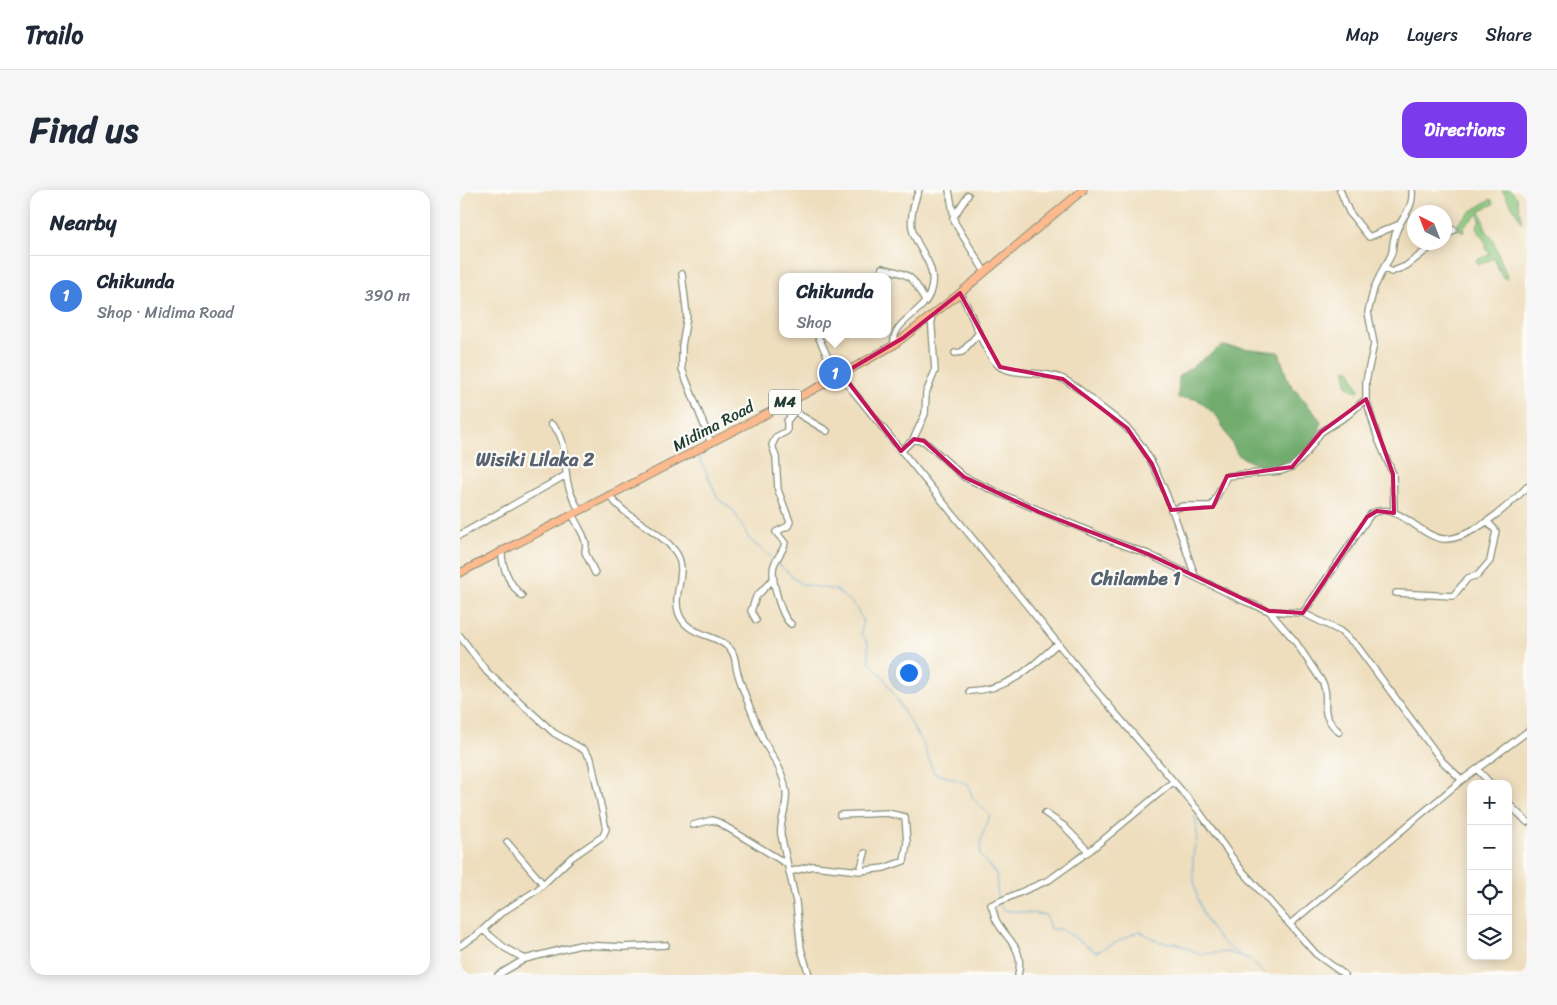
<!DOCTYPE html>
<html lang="en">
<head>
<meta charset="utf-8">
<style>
  :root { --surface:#fff; --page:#f6f6f7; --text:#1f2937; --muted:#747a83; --line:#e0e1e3; --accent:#7c3aed }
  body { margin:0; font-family:Sriracha,sans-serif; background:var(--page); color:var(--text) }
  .controls { position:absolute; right:15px; bottom:15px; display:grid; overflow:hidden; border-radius:10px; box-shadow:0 2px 12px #0003 }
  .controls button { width:45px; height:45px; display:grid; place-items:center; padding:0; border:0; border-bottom:1px solid var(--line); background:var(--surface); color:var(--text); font:25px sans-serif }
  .compass { position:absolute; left:947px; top:15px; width:45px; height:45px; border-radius:50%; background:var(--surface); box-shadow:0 2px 12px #0003; rotate:318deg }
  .you { position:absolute; left:448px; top:482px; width:18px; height:18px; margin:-12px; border:4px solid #fff; border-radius:50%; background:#1a73e8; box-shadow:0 0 0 8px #1a73e833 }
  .badge { display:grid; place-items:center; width:32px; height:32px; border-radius:50%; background:var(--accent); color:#fff; font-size:16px; font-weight:700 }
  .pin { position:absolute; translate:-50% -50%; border:2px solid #fff; box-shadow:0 1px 5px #0006 }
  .popup { position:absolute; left:319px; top:83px; width:112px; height:65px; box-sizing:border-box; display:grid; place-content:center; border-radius:10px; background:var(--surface); filter:drop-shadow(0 1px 4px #0005); font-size:16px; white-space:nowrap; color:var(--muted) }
  .popup b { font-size:19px; color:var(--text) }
  .popup::after { content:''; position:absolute; left:50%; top:100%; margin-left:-10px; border:10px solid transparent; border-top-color:var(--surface) }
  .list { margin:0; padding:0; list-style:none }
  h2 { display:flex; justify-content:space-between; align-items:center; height:65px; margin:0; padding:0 20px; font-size:21px }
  h2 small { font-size:16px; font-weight:400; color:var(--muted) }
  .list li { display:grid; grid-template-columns:32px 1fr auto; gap:15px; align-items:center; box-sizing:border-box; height:80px; padding:0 20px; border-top:1px solid var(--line) }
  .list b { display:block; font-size:19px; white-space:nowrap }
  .list p { margin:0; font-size:16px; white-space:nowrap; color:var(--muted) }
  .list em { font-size:16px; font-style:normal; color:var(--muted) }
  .icon { flex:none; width:28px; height:28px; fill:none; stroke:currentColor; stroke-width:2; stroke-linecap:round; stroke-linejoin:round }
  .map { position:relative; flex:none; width:1067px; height:785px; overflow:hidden; border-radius:15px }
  header { display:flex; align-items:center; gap:30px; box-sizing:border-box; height:70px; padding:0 25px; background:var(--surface); border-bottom:1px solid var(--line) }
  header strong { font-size:24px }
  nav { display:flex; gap:28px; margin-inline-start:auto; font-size:18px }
  .intro { display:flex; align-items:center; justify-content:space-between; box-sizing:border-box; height:120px; padding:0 30px }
  h1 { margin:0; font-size:35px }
  .button { padding:12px 22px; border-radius:15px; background:var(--accent); color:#fff; font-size:18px; font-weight:700 }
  main { display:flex; gap:30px; padding:0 30px }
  aside { flex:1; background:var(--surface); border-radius:15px; box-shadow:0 2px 12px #0003 }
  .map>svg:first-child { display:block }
  .green { fill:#8cc87e; stroke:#568259 }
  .forest { fill:#71ac6d; stroke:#487450 }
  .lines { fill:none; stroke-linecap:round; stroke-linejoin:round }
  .stream { stroke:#5fa9d7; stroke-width:1 }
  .minor-casing { stroke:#868e79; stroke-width:8 }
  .major-casing { stroke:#868e79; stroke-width:9 }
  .minor { stroke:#fff; stroke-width:5.5 }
  .major { stroke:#fcba8e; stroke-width:7 }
  .marked { fill:none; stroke:#c2185b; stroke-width:4; stroke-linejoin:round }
  .labels { text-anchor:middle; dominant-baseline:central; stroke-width:4.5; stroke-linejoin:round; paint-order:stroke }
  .shield { fill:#fdfcf7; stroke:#62766e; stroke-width:1 }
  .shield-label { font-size:15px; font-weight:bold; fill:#1f3d34 }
  .street-label { font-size:16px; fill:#1f3d34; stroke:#fdfcf7 }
  .quarter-label { font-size:19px; font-weight:bold; fill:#586371; stroke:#fdfcf7 }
</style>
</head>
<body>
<header>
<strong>Trailo</strong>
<nav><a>Map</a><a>Layers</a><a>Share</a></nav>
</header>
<div class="intro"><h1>Find us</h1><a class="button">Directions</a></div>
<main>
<aside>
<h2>Nearby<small></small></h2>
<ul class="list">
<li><span class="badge" style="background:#3f7fe0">1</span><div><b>Chikunda</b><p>Shop · Midima Road</p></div><em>390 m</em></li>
</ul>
</aside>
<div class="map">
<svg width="1067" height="785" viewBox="0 0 1067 785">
  <rect width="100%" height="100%" fill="#fdfcf7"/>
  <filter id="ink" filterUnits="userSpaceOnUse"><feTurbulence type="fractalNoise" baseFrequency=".02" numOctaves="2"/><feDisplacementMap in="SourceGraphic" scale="10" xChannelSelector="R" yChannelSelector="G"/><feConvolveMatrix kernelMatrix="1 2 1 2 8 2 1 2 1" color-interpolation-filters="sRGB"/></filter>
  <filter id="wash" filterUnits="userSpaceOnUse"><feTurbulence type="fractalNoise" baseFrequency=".0096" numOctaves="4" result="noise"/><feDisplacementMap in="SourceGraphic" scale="20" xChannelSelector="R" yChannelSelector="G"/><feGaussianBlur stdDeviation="1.12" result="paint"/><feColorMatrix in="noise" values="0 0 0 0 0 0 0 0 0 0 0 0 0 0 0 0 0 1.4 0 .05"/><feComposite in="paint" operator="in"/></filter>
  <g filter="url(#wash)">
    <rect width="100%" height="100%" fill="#eedebe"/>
    <path class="green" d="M1042,0H1050L1057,7L1062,32Z
      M1031,9L1034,14L1020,20L1026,40L1033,50L1048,89L1042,87L1034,68L1018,75L1016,70L1029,65V61L1025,59L1026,53L1016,38L1020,30L1018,24L1003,37L1004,42H1001L997,34L1010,22Z
      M886,179L891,181L899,200L896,202L886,194Z"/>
    <path class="forest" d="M762,156L819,162L828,191L861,231C860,251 841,267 826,279L797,275L778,265L757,226L737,209L718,208L719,186Z"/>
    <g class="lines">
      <path class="stream" d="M238,264L258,309L273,320L290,350L315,370
        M317,373L341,394L376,400L394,415L403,430L401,444L408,453L409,471L424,488L463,554L474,583L508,594L513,609L530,625L521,649L520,665L536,684L538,709
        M735,626C736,632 737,639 737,646C736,653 733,661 733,669C732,707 746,746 780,765
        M540,715L543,720L586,725L590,739H602L636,762L679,741L699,752L716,753L740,764L767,762L790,769L805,785"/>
    </g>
  </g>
  <g filter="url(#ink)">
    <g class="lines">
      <defs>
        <path id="minor" d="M489,0L495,33L525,82
          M880,0L889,22L909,47L940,34
          M952,0C954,18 943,25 937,40C929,56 938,58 924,77L931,82L946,76L977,52
          M493,28L508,5
          M984,47L994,40
          M924,77L914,98L908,122L914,154L906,191V209L918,249L933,284L934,323
          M422,78C450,85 452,84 465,111
          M222,84L227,126L222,156V179L251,253
          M500,103C514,125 521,159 539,176C551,186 586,180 605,190C617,197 628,206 638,215C651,225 665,234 675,247C703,281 720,344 735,386
          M357,144L371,174L634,498L738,620L779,677L856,764L885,785
          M434,155C431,131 463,124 470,103C480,74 455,59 452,38C450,25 454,12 459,0
          M495,163L502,162L519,143
          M327,212L340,225L367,241
          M91,234C109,247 103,276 108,294C110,304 115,312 119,320
          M453,250L464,251L504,287L541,304L652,351L688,364L784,411L809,421L843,423L880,441L897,456L982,571L1002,590
          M441,261L453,250L465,224L466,203L475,181L471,126
          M149,305C166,329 197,338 215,361C230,381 211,404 219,424C228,447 257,443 271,460C276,466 275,474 277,481C283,502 292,523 300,542C308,564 322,574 326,601C328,618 319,631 321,645L336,712L341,759L349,785
          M711,320L723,316H752L767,286L821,281L832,277L845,265L861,242L888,225L906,209
          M112,324L123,345L126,354L125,362L135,383
          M0,345L106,285
          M42,360C41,377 50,395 62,406
          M936,403L993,406L1008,388L1018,385L1030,371L1036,341L1027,331
          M809,421L835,451L863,493C872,515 855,519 879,542
          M843,423L911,324C937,309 959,347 984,349C1010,350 1050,315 1067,297
          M296,430L291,421L296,407L313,389
          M331,434C321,427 310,387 314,375C317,367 323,362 325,353L316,342L328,336L330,332L318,300L316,267L312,255L316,247L327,241V231L335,221
          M0,446L27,482L94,543L124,560L131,569L146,639L143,646L111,668L77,700L41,723L17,745L0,756
          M509,501C551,499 568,480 598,453
          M1017,579L1031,594
          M1048,613L1067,632
          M585,623L604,636L628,661
          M380,625L427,623L445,627L447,653L444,671L424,678L400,681
          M233,635L252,630L258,632L327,674
          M47,652L83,694
          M329,682L353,676L400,681L405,663
          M830,734L1002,590L1067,542
          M23,740L45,758L65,769
          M38,785L65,769L120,755L163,757L206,755
          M558,785C565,757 547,751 536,730C534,725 533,719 531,715L589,690L632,659L713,592"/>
        <path id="major" d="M0,383L364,194L434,155L500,103L623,0"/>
      </defs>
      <use href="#minor" class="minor-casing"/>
      <use href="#major" class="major-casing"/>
      <use href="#minor" class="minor"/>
      <use href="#major" class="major"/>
    </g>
  </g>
  <path class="marked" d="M500,103L540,177L603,189L667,238L692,274L711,320L753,317L767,286L832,277L861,242L906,209L933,284L934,323L917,321L907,327L843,423L809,421L688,364L579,322L504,287L464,251L454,249L441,261L382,184L443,148Z"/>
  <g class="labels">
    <rect class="shield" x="309" y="199.5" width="32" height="25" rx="4"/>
    <g class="shield-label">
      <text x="325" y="212">M4</text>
    </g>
    <g class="street-label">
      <text transform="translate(253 236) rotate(-28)">Midima Road</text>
    </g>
    <g class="quarter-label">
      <text x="75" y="269">Wisiki Lilaka 2</text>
      <text x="676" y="388">Chilambe 1</text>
    </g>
  </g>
</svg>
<div class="controls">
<button>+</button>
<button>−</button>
<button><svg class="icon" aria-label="locate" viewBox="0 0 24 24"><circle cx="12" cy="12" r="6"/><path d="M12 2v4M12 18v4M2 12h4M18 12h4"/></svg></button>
<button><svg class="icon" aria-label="layers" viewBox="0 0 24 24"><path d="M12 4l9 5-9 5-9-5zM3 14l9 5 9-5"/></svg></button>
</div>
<svg class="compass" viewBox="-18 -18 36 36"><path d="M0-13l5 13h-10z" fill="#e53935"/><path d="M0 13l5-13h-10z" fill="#747a83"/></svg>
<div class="you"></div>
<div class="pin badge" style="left:375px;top:183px;background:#3f7fe0">1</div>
<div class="popup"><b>Chikunda</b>Shop</div>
</div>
</main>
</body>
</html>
